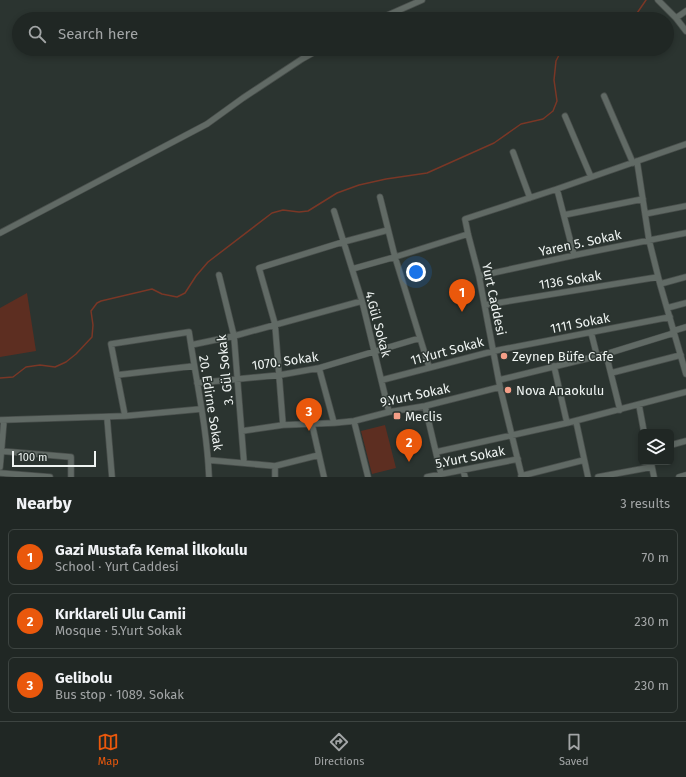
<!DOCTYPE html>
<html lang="en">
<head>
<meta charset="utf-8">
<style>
  :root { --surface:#202724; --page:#282f2c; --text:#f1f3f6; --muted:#a2a5a6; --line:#3d4441; --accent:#ea580c }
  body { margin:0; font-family:"Fira Sans",sans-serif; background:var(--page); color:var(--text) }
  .controls { position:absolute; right:12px; bottom:12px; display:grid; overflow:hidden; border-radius:6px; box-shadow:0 2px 6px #0003 }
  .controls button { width:36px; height:36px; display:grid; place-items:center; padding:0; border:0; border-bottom:1px solid var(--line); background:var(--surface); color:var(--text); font:20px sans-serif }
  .scale { position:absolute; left:12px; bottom:10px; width:84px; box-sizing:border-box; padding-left:4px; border:2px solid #eff4f2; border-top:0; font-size:11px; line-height:14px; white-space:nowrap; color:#eff4f2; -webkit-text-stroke:3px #2b3430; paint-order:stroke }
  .you { position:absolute; left:416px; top:272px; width:14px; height:14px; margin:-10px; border:3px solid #fff; border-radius:50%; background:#1a73e8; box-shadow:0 0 0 6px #1a73e833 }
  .badge { display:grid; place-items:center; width:26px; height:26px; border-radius:50%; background:var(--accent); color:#fff; font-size:13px; font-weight:700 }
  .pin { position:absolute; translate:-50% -33px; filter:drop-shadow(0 1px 2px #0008) }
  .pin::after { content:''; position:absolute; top:21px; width:14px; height:12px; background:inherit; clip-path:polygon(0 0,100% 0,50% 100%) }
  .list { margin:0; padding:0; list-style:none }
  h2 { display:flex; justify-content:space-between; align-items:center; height:52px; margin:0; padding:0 16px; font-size:17px }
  h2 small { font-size:13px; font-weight:400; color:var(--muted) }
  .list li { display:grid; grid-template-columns:26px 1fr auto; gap:12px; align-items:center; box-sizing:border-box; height:56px; margin:0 8px 8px; padding:0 8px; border:1px solid var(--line); border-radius:6px }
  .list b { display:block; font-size:15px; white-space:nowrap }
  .list p { margin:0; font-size:13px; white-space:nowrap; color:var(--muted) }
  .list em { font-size:13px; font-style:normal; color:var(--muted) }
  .icon { flex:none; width:22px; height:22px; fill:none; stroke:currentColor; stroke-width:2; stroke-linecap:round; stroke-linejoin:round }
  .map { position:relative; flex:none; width:686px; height:477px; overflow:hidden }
  .search { position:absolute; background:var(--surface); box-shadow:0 2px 6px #0003; left:12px; right:12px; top:12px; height:44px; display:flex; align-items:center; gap:10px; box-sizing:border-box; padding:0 14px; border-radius:22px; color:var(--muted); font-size:15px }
  .sheet { height:244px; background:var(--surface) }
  nav { display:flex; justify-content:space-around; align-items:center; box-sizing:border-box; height:56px; border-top:1px solid var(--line); background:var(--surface); font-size:11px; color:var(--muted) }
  nav a { display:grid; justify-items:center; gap:2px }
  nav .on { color:var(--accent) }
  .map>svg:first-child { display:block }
  .green { fill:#5d2e21 }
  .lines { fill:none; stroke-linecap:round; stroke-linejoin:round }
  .stream { stroke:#7a3726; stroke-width:1.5 }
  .minor-casing { stroke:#494f4c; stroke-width:7 }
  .minor { stroke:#616a65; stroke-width:5.5 }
  .poi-dot { fill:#f49e87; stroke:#2b3430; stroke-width:1.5 }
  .labels { text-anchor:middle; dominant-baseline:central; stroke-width:3; stroke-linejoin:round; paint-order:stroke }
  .street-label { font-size:13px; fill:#eff4f2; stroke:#2b3430 }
  .poi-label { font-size:13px; fill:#eff4f2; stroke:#2b3430; text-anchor:start }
</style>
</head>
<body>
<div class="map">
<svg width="686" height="477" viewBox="0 0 686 477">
  <rect width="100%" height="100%" fill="#2b3430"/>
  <path class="green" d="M27,293L36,351L0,357V308Z
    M385,425L396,468L372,474L361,431Z"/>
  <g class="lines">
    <path class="stream" d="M633,19L646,0
      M0,378L13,377L26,367L40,365L55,367L66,362L76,354L92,337L93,325L91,311L97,303L101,301L152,289L162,294L177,297L185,293L196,276L208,262L272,213L283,210L299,212L308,211L337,193L359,185L386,179L427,173L494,143L521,124L543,119L553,111L557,101L554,80L556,61L562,49"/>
    <defs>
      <path id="minor" d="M658,0L676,18L686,31
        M676,18L686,11
        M379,19L422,0
        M604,96L633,163
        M565,116L591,177
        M513,152L530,198
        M637,161L649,240L660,284L686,374
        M557,189L686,144
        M380,197L395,257L429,367
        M334,211L362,301L389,412
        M645,214L686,206
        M564,215L643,199
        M0,233L207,124L243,98L302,59L320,49
        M352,269L395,257L468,234
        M219,275L234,336L244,463
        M479,276L580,254L686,233
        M660,284L686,277
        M485,305L658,277
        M667,308L686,303
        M673,331L686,327
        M591,332L597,356
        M191,345L234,336L362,301
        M606,354L620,410
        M554,366L567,423
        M319,368L334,423
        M611,373L681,355
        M117,375L194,366
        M382,380L494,351L670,317
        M499,380L606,354L674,333
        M197,383L280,375L319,368L420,338
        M639,405L644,432
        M425,406L441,474
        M125,416L201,409
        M107,417L112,477
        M0,420L125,416L111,344L189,332C196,380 207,428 209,477
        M354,421L368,477
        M576,421L588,477
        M312,424L324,477
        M283,425L275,324L259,268L343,242L388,230
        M242,431L283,425L334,423L354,421L389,412L425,406L500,387
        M671,445L686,441
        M0,451L71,457V477
        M436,452L567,423L686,392
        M208,460L275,466L319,455
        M651,462L654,477
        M275,466V477
        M0,467L4,420
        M463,470L465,477
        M0,473L50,477
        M521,476L584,460
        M427,477L518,459
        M522,477L500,387L479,276L468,234L465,219L557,189L574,255
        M598,477L652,467
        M679,477L686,475"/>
    </defs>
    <use href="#minor" class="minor-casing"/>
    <use href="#minor" class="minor"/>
  </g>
  <g class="poi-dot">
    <circle cx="504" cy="356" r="4"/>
    <circle cx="508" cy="390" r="4"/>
    <rect x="393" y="412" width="8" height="8" rx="2"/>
  </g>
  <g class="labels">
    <g class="street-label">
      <text transform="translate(580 243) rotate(-12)">Yaren 5. Sokak</text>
      <text transform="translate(570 280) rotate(-9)">1136 Sokak</text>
      <text transform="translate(494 299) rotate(78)">Yurt Caddesi</text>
      <text transform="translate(580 323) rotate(-11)">1111 Sokak</text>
      <text transform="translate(378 324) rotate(75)">4.Gül Sokak</text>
      <text transform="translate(447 351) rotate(-15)">11.Yurt Sokak</text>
      <text transform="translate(285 361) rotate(-8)">1070. Sokak</text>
      <text transform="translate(225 370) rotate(-96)">3. Gül Sokak</text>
      <text transform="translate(415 395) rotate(-12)">9.Yurt Sokak</text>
      <text transform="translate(211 403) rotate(81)">20. Edirne Sokak</text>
      <text transform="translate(470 457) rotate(-11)">5.Yurt Sokak</text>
    </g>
    <g class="poi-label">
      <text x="512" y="356">Zeynep Büfe Cafe</text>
      <text x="516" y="390">Nova Anaokulu</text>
      <text x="405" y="416">Meclis</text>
    </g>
  </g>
</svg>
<div class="controls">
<button><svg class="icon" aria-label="layers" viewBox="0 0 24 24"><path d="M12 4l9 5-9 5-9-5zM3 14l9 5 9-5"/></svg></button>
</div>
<div class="scale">100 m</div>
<div class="you"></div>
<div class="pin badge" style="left:462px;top:312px">1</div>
<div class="pin badge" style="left:409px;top:462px">2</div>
<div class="pin badge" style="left:309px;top:431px">3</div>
<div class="search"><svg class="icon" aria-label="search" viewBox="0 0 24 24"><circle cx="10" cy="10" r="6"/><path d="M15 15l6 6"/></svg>Search here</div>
</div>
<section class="sheet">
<h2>Nearby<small>3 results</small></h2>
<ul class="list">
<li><span class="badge">1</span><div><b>Gazi Mustafa Kemal İlkokulu</b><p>School · Yurt Caddesi</p></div><em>70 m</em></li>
<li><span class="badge">2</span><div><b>Kırklareli Ulu Camii</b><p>Mosque · 5.Yurt Sokak</p></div><em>230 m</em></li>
<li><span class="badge">3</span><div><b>Gelibolu</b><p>Bus stop · 1089. Sokak</p></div><em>230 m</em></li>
</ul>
</section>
<nav>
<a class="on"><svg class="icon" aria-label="map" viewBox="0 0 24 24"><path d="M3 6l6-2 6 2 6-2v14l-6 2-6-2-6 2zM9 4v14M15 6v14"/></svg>Map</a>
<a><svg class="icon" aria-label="directions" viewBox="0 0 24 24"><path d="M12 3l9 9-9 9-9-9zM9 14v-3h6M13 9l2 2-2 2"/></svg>Directions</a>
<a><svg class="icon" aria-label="saved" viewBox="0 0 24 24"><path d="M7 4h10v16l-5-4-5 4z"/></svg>Saved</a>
</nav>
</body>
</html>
